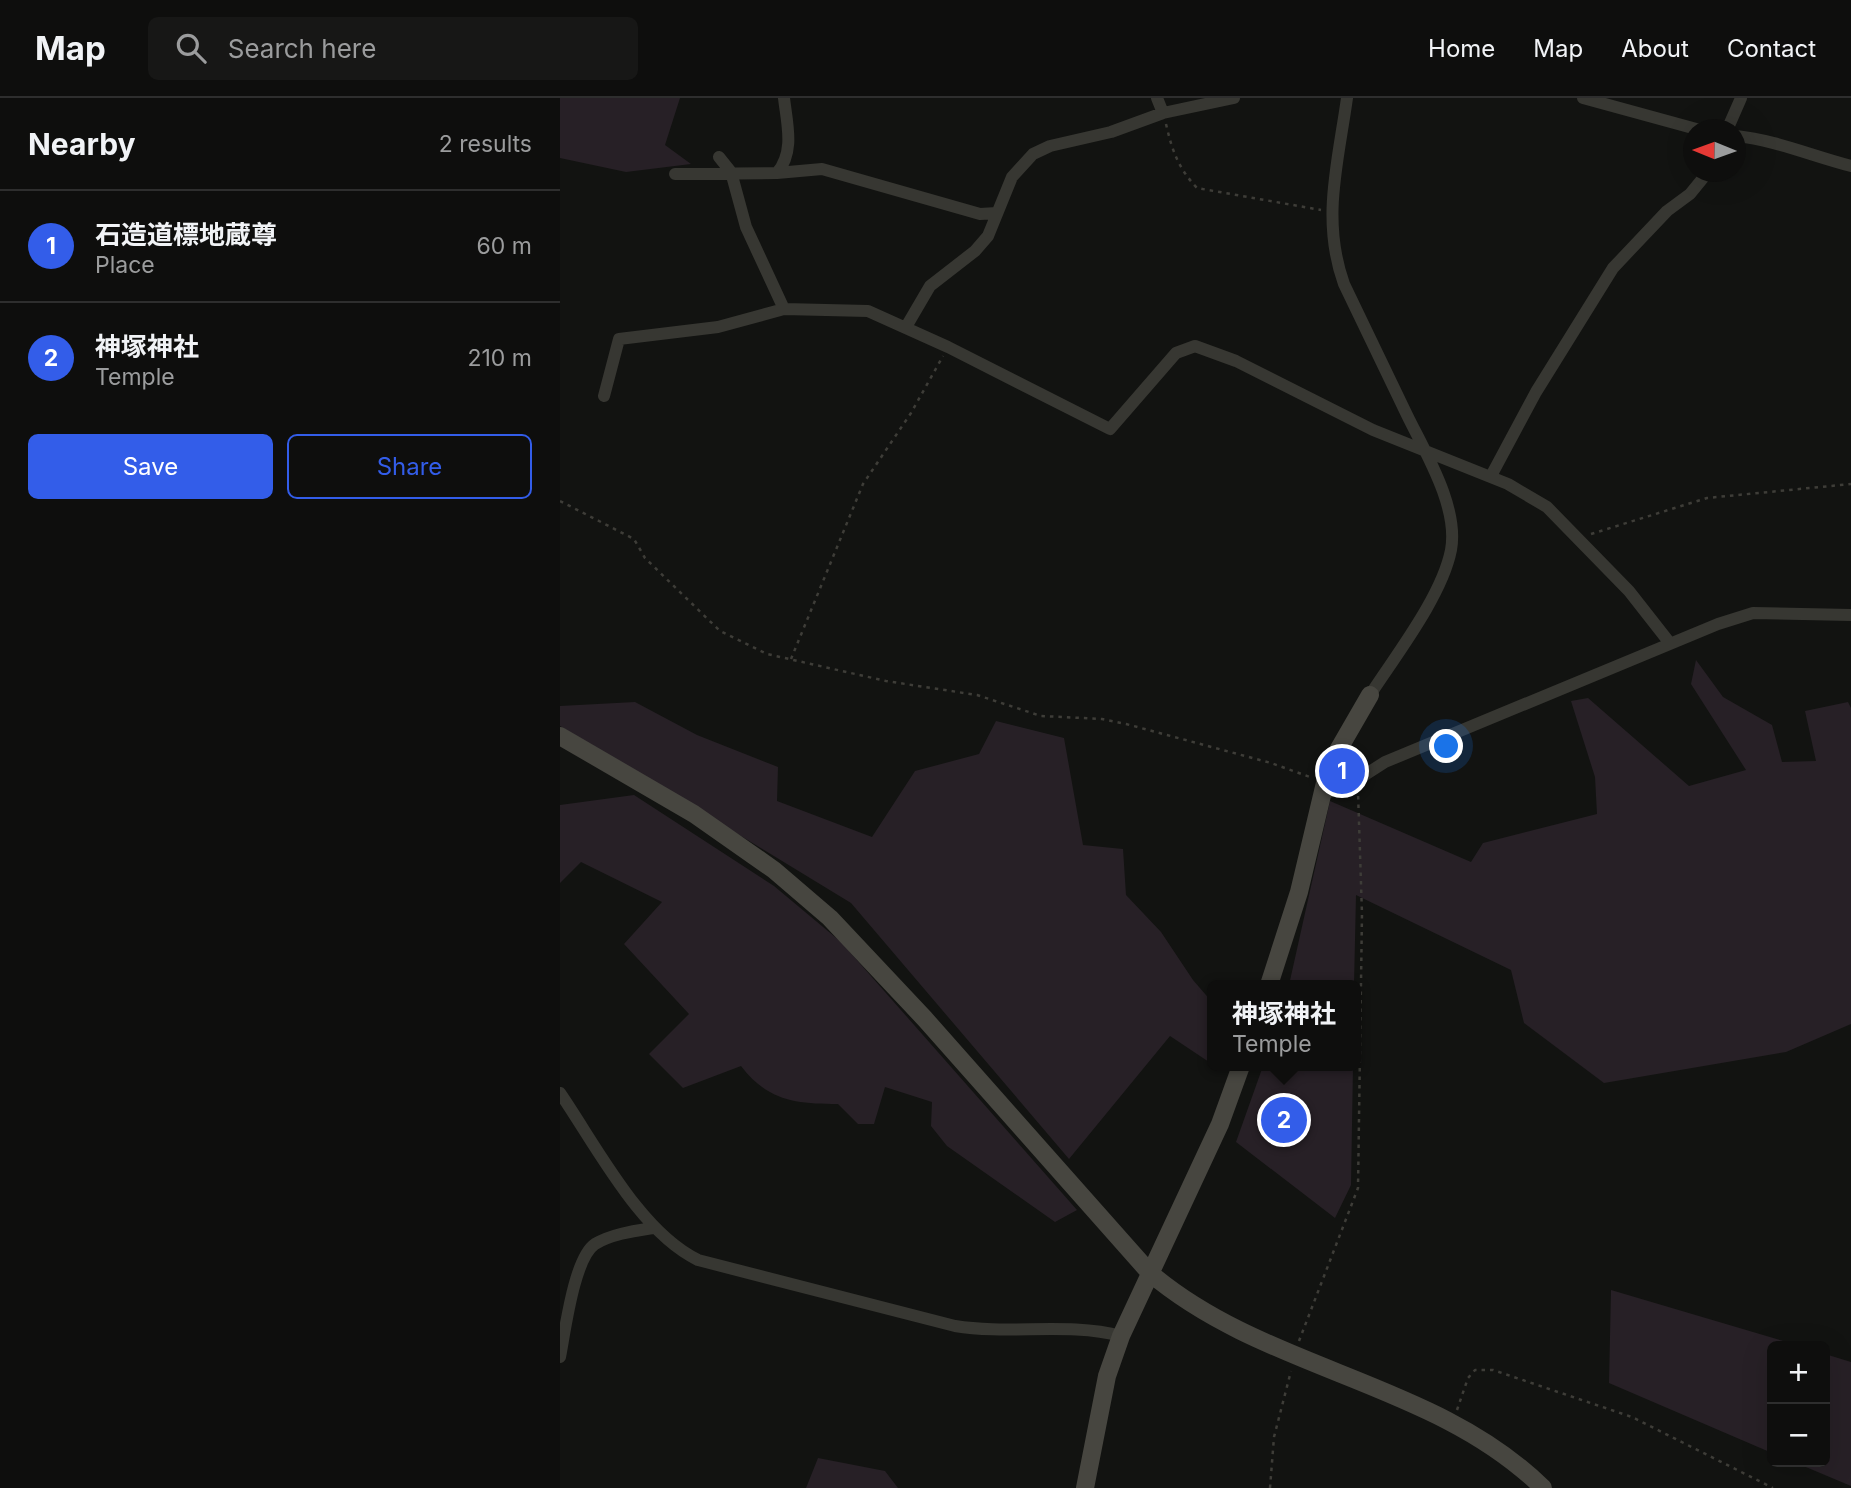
<!DOCTYPE html>
<html lang="en">
<head>
<meta charset="utf-8">
<style>
  :root { --surface:#0e0e0d; --page:#171716; --text:#f1f3f6; --muted:#9b9c9d; --line:#2e2e2e; --accent:#335de9 }
  body { margin:0; font-family:Inter,"Noto Sans JP",sans-serif; background:var(--page); color:var(--text) }
  .controls { position:absolute; right:21px; bottom:21px; display:grid; overflow:hidden; border-radius:10px; box-shadow:0 7px 28px #0002 }
  .controls button { width:63px; height:63px; display:grid; place-items:center; padding:0; border:0; border-bottom:2px solid var(--line); background:var(--surface); color:var(--text); font:35px sans-serif }
  .compass { position:absolute; left:1123px; top:21px; width:63px; height:63px; border-radius:50%; background:var(--surface); box-shadow:0 7px 28px #0002; rotate:271deg }
  .you { position:absolute; left:887px; top:649px; width:24px; height:24px; margin:-18px; border:5px solid #fff; border-radius:50%; background:#1a73e8; box-shadow:0 0 0 10px #1a73e833 }
  .badge { display:grid; place-items:center; width:46px; height:46px; border-radius:50%; background:var(--accent); color:#fff; font-size:23px; font-weight:700 }
  .pin { position:absolute; translate:-50% -50%; border:4px solid #fff; box-shadow:0 2px 7px #0006 }
  .popup { position:absolute; left:647px; top:882px; width:154px; height:91px; box-sizing:border-box; display:grid; place-content:center; border-radius:10px; background:var(--surface); filter:drop-shadow(0 2px 5px #0005); font-size:23px; white-space:nowrap; color:var(--muted) }
  .popup b { font-size:26px; color:var(--text) }
  .popup::after { content:''; position:absolute; left:50%; top:100%; margin-left:-14px; border:14px solid transparent; border-top-color:var(--surface) }
  .list { margin:0; padding:0; list-style:none }
  h2 { display:flex; justify-content:space-between; align-items:center; height:91px; margin:0; padding:0 28px; font-size:30px }
  h2 small { font-size:23px; font-weight:400; color:var(--muted) }
  .list li { display:grid; grid-template-columns:46px 1fr auto; gap:21px; align-items:center; box-sizing:border-box; height:112px; padding:0 28px; border-top:2px solid var(--line) }
  .list b { display:block; font-size:26px; white-space:nowrap }
  .list p { margin:0; font-size:23px; white-space:nowrap; color:var(--muted) }
  .list em { font-size:23px; font-style:normal; color:var(--muted) }
  .actions { display:flex; gap:14px; padding:21px 28px }
  .actions a { flex:1; padding:16px 0; border:2px solid var(--accent); border-radius:10px; text-align:center; font-size:24px; color:var(--accent) }
  .actions .main { background:var(--accent); color:#fff }
  .icon { flex:none; width:38px; height:38px; fill:none; stroke:currentColor; stroke-width:2; stroke-linecap:round; stroke-linejoin:round }
  .map { position:relative; flex:none; width:1291px; height:1390px; overflow:hidden }
  header { display:flex; align-items:center; gap:42px; box-sizing:border-box; height:98px; padding:0 35px; background:var(--surface); border-bottom:2px solid var(--line) }
  header strong { font-size:33px }
  nav { display:flex; gap:38px; margin-inline-start:auto; font-size:24px }
  .search { width:490px; height:63px; background:var(--page); display:flex; align-items:center; gap:18px; box-sizing:border-box; padding:0 24px; border-radius:10px; color:var(--muted); font-size:26px }
  main { display:flex }
  aside { flex:1; background:var(--surface) }
  .map>svg:first-child { display:block }
  .green { fill:#272026 }
  .lines { fill:none; stroke-linecap:round; stroke-linejoin:round }
  .path { stroke:#3e3d38; stroke-width:2.5; stroke-dasharray:3.5 5; stroke-linecap:butt }
  .street { stroke:#373732; stroke-width:12 }
  .secondary { stroke:#474640; stroke-width:18 }
</style>
</head>
<body>
<header>
<strong>Map</strong>
<div class="search"><svg class="icon" aria-label="search" viewBox="0 0 24 24"><circle cx="10" cy="10" r="6"/><path d="M15 15l6 6"/></svg>Search here</div>
<nav><a>Home</a><a>Map</a><a>About</a><a>Contact</a></nav>
</header>
<main>
<aside>
<h2>Nearby<small>2 results</small></h2>
<ul class="list">
<li><span class="badge">1</span><div><b>石造道標地蔵尊</b><p>Place</p></div><em>60 m</em></li>
<li><span class="badge">2</span><div><b>神塚神社</b><p>Temple</p></div><em>210 m</em></li>
</ul>
<div class="actions"><a class="main">Save</a><a>Share</a></div>
</aside>
<div class="map">
<svg width="1291" height="1390" viewBox="0 0 1291 1390">
  <rect width="100%" height="100%" fill="#121311"/>
  <path class="green" d="M0,0H120L105,47L131,66L66,74L0,60Z
    M1136,562L1163,599L1212,627L1222,664L1256,663L1245,613L1288,604L1291,610V926L1226,954L1044,985L964,925L951,872L796,797L794,887H729L770,703L911,764L923,745L1037,716L1035,679L1011,603L1028,600L1129,688L1186,672L1131,586Z
    M75,604L137,637L218,669L217,703L312,739L355,673L419,656L436,623L504,640L523,747L563,751L566,797L601,834L633,882L652,904V957L649,964L610,938L509,1061L291,805L0,628V608Z
    M74,697L214,788L281,844L517,1112L495,1124L387,1048L371,1028L372,1004L325,989L314,1026H298L278,1006C235,1006 208,1003 181,968L123,990L89,956L129,916L64,846L102,804L21,764L0,785V707Z
    M703,968H793L791,1087L775,1120L676,1044Z
    M1051,1192L1240,1248H1212V1355L1049,1285Z
    M1265,1256L1291,1264V1388L1234,1364H1265Z
    M258,1360L325,1373L338,1390H246Z"/>
  <g class="lines">
    <path class="path" d="M606,26C612,52 618,70 637,90L761,112
      M0,403L74,441L85,460L160,533L207,556L326,583L417,597L481,618L542,621L566,626L711,665L750,679
      M1031,436L1147,400L1291,386
      M231,561L303,386L351,315L383,258
      M739,1243L798,1090L802,816L798,694
      M897,1312L908,1280L915,1272H933L1072,1319L1213,1390
      M710,1390L714,1339L731,1273"/>
    <path class="street" d="M597,0L603,15
      M787,0C778,65 761,122 784,186C805,230 826,273 847,317C865,354 899,409 891,452C882,498 836,557 810,597
      M1023,0L1140,32
      M1167,32L1181,0
      M1176,38C1215,42 1252,58 1291,68
      M159,59L171,74L186,129L224,211
      M217,75C235,54 227,26 224,0
      M115,76L217,75L262,71L420,116L437,115
      M346,229L370,188L415,153L428,138L452,79L473,56L490,48L551,34L603,15L674,0
      M44,298L59,241L158,229L224,211L308,213L388,249L550,331L616,255L635,248L676,263L813,332L948,386L987,409L1069,493L1109,544
      M931,378L976,294L1053,170L1107,113L1130,96L1148,74
      M760,698L797,682L825,664L1158,526L1193,515L1291,517
      M0,995C37,1049 80,1134 138,1162L395,1228C450,1237 508,1224 561,1238
      M0,1259C5,1234 14,1160 35,1146C52,1136 74,1133 93,1130"/>
    <path class="secondary" d="M0,638L134,716L214,772L270,820L365,921L590,1175C705,1273 875,1283 983,1390
      M709,887L739,794L769,668L810,597
      M525,1390L547,1278L561,1238L660,1026L681,968"/>
  </g>
</svg>
<div class="controls">
<button>+</button>
<button>−</button>
</div>
<svg class="compass" viewBox="-18 -18 36 36"><path d="M0-13l5 13h-10z" fill="#e53935"/><path d="M0 13l5-13h-10z" fill="#9b9c9d"/></svg>
<div class="you"></div>
<div class="pin badge" style="left:782px;top:673px">1</div>
<div class="pin badge" style="left:724px;top:1022px">2</div>
<div class="popup"><b>神塚神社</b>Temple</div>
</div>
</main>
</body>
</html>
